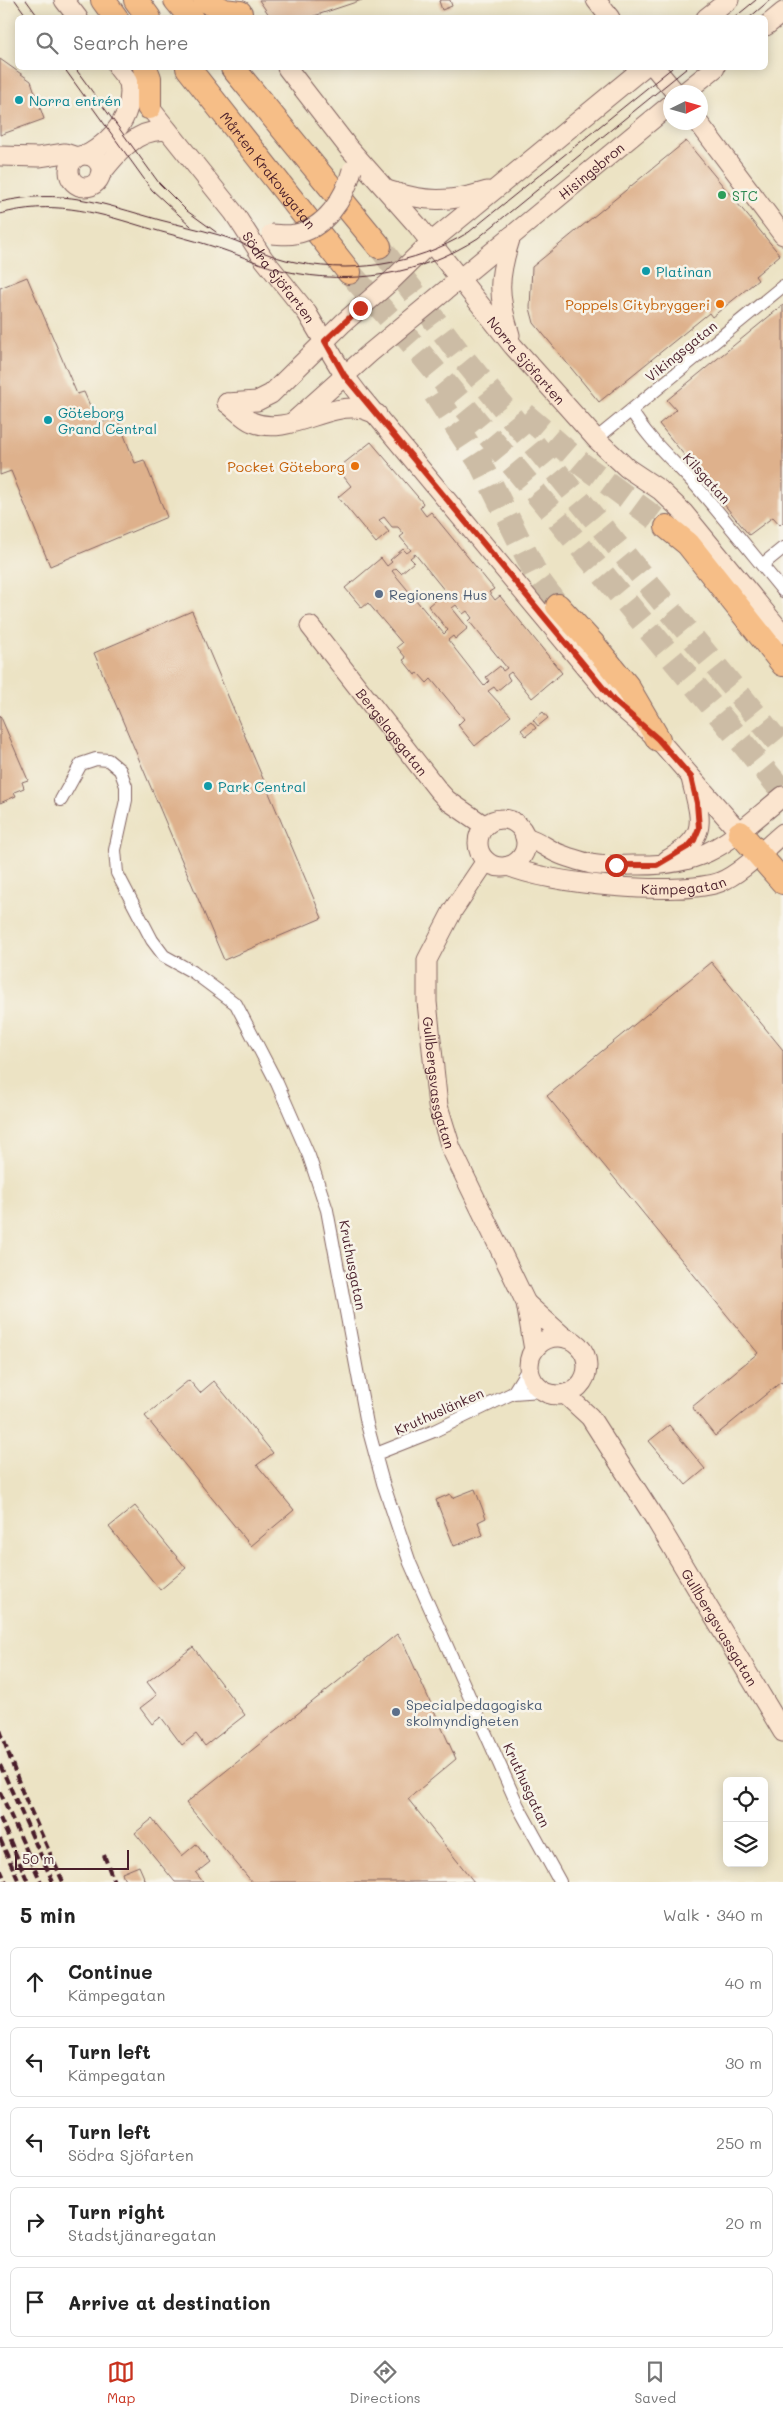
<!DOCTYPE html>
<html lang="en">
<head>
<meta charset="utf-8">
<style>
  :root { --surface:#fff; --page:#f2f2f2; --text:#222; --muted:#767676; --line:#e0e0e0; --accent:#c8321e }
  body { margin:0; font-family:Mali,sans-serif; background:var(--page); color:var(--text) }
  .controls { position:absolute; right:15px; bottom:15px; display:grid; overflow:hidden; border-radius:8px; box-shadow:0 2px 12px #0003 }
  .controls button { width:45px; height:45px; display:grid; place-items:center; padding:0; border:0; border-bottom:1px solid var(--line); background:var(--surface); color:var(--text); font:25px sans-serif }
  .compass { position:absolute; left:663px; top:85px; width:45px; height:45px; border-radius:50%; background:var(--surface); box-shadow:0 2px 12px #0003; rotate:85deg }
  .scale { position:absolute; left:15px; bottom:12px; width:114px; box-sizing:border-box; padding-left:5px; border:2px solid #4a1f2b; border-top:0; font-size:14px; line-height:18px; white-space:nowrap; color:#4a1f2b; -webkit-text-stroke:4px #f7f3e8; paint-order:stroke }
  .stop { position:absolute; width:15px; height:15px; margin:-11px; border:4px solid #c8321e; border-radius:50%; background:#fff }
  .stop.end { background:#c8321e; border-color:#fff; box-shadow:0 1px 5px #0008 }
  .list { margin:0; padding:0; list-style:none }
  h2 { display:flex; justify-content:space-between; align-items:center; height:65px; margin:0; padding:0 20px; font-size:21px }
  h2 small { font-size:16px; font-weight:400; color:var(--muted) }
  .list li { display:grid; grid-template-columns:32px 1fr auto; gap:15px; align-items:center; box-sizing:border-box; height:70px; margin:0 10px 10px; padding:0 10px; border:1px solid var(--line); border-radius:8px }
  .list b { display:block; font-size:19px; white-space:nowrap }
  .list p { margin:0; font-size:16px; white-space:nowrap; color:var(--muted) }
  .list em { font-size:16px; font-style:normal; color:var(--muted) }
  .icon { flex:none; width:28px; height:28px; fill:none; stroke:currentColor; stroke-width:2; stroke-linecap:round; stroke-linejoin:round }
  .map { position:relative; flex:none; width:783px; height:1882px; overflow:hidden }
  .search { position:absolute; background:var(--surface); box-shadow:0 2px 12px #0003; left:15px; right:15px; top:15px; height:55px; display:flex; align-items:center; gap:12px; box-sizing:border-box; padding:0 18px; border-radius:8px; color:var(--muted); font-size:19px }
  .sheet { height:465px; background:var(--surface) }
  nav { display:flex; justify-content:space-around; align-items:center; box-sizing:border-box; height:70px; border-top:1px solid var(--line); background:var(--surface); font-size:14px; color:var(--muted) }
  nav a { display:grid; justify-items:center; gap:2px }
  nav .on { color:var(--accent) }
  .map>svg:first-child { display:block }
  .building { fill:#deb18c; fill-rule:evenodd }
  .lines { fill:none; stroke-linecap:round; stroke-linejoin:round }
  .highway-tunnel { stroke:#ccbca5; stroke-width:24; stroke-dasharray:24 12; stroke-linecap:butt }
  .street-casing { stroke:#836461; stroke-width:14 }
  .secondary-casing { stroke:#836461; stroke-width:21 }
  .highway-casing { stroke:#836461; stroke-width:26 }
  .street { stroke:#fff; stroke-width:12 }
  .secondary { stroke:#fbe5cf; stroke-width:19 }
  .highway { stroke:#f6be87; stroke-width:24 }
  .tram { stroke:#4a1f2b; stroke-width:1 }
  .rail { stroke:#4a1f2b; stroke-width:4; stroke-dasharray:8 4; stroke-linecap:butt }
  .secondary-bridge-casing { stroke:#836461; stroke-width:21; stroke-linecap:butt }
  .secondary-bridge { stroke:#fbe5cf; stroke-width:19 }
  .route { stroke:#c8321e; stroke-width:6 }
  .culture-dot { fill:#0f9aa8; stroke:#f7f3e8; stroke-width:2 }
  .leisure-dot { fill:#2e9e5b; stroke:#f7f3e8; stroke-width:2 }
  .food-dot { fill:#e8710a; stroke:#f7f3e8; stroke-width:2 }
  .service-dot { fill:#5c6f8a; stroke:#f7f3e8; stroke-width:2 }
  .labels { text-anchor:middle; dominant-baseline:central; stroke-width:5; stroke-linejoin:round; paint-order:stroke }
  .culture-label { font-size:14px; fill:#0d838f; stroke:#f7f3e8; text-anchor:start }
  .street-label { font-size:14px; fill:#4a1f2b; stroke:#f7f3e8 }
  .leisure-label { font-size:14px; fill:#27864d; stroke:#f7f3e8; text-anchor:start }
  .food-label { font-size:14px; fill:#c56008; stroke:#f7f3e8; text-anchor:end }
  .service-label { font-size:14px; fill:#4e5e75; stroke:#f7f3e8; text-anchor:start }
</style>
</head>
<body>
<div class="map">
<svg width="783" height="1882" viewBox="0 0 783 1882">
  <rect width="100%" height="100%" fill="#f7f3e8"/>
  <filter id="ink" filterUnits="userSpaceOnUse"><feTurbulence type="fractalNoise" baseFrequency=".02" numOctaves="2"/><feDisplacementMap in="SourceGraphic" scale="10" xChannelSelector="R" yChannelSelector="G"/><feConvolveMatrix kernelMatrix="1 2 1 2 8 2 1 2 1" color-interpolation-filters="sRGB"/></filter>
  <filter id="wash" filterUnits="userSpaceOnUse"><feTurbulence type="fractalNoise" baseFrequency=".0096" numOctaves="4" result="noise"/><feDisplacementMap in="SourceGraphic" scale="20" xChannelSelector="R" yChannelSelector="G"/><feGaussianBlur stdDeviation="1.12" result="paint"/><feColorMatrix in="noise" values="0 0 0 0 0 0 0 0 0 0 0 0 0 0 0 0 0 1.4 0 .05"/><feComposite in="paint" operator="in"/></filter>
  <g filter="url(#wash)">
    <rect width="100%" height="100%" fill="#ece3c4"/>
    <g id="blocks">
      <path class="building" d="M259,0H362L308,18H271Z
        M442,0H450L452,6L442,10L439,1Z
        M0,59L31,81L44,119L0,135Z
        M686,141L780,255L755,276L758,280L712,317L709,313L599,402L534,323L530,308L532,267Z
        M27,277L77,394L84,392L98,424L117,417L135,463L144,460L167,517L50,566L11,471L0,475V288Z
        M783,305V522L780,525L773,517L749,535L659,424L676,410L667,400Z
        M371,442L423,503L420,508L426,516L431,512L494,589L489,592L495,600L500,596L562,673L532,698L511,672L507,675L510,680L497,691L494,687L488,691L511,716L475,746L458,725L464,719L431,679L427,683L418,673L415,675L403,660L406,658L397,647L402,643L368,603L362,608L345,588L381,558L387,566L392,562L390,560L403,549L407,553L411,550L400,537L404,534L398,527H392L384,517L379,520L389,532L376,543L338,497L351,486L341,473L345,470L343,464ZM415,554L449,596L445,599L441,595L428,606L448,630L444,634L392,571L396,568L401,573L414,562L410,558ZM456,605L463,614L467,611L472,618L469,621L507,668L503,671L500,666L486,677L489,681L484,686L448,640L453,636L455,639L468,628L452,608Z
        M192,611L322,918L224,960L94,653Z
        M543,712L548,718L538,726L533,720Z
        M0,715L28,780L22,782L24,788L14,792L16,796L0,803Z
        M531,722L536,728L526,736L521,730Z
        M711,962L783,1050V1384L781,1382L715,1436L692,1407L758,1353L547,1096Z
        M189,1380L200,1393L214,1381L273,1453L257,1465L294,1510L251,1546L145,1416Z
        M669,1425L705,1469L686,1485L649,1441Z
        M475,1489L486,1518L478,1522L483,1535L454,1546L436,1500L450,1494L452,1498Z
        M135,1506L186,1568L160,1590L109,1527Z
        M397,1634L404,1644L456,1759L408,1799L474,1882H252L186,1803Z
        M193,1647L245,1715L205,1746L196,1734L182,1745L161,1717L152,1724L140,1708L157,1695L147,1682Z
        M152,1819L182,1856L196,1844L210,1862L196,1873L203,1882H175L135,1833Z
        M139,1866L146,1882H126L122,1873Z"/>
    </g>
  </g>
  <g filter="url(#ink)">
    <use href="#blocks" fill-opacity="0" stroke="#836461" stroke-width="1"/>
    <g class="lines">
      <path class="highway-tunnel" d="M379,246L462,357L783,748
        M349,272L416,348L783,792
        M435,394L481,464L540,582L558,606
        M524,414L583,465L667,527"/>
      <defs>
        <path id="street" d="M631,410C649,441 675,462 698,488C727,522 755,557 783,591
          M596,439L783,286
          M762,565L783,548
          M61,800L81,764L96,759L108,760L120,770L126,786V800L115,850L117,873L152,940L164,956L193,972L236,1004L277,1083L309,1156L327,1210L367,1424L383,1483L410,1563L518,1806L560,1882
          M513,1393L529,1367
          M376,1454L434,1431L513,1393L542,1391"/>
        <g id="secondary">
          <path d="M64,0L78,18"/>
          <path d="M596,0L610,18"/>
          <path d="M706,18L729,0"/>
          <path d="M766,26L783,12"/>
          <path id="s1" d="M118,68L234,213L263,258L307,313L344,375L360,396L613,700L658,739L740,833"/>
          <path id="s2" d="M287,68L348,147L417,225L513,346L596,439L627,468L660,490L683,512L783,634"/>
          <path d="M655,68L675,92"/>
          <path d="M685,92L715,68"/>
          <path d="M698,122L783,235"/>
          <path d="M87,155C114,139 135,114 129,81"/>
          <circle cx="85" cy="171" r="16"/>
          <path d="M0,156L39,157L65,153L77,157"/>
          <path d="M100,175C117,153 138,127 168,131"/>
          <path d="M387,190C425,202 449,203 487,191"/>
          <path d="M510,335C497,294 498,277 511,236"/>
          <path d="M227,403L257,401L271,394L343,323L390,282L431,242L643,68"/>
          <path d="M227,403C235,409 243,418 252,422C288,437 326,402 362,409C367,410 372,413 377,414"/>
          <path id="s3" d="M293,422L370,353L670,105"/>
          <path id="s4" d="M310,626L438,790L447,800L485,826"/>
          <circle cx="502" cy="843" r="24"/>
          <path d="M525,837C539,841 543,846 555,852C565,857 580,861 591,864C604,867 620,865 633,865C709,867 729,840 783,796"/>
          <path d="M667,860C710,836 701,821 691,778"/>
          <path id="s5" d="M486,861L453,910L427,960V1002L438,1106L451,1148L526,1303L534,1350"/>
          <path id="s6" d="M508,866C549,884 678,897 720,882C741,874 765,848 783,833"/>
          <path d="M526,1303L565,1338"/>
          <circle cx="558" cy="1366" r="29"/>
          <path id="s7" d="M565,1394L590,1417L657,1522L783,1732"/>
        </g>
        <g id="highway">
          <path d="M103,0L116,18"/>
          <path d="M136,0L149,18"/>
          <path d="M176,0L191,18"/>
          <path d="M205,0L224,11L240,13"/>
          <path d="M145,68L149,78V107"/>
          <path id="s8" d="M188,68L349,272"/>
          <path d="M233,68L379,246"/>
          <path d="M667,527L688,544L783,664"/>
          <path d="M558,606L592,643L627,686L658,739"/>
          <path d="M740,833L783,882"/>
        </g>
      </defs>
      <use href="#street" class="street-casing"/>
      <use href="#secondary" class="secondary-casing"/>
      <use href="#highway" class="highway-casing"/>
      <use href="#street" class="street"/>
      <use href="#secondary" class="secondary"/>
      <use href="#highway" class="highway"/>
      <path class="tram" d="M15,0L28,18
        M26,0L39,18
        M734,18L756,0
        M749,18L770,0
        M64,68L152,190L191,226
        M75,68L159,183L187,211L216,232
        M0,202C63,188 100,203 160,220C179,225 199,229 219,235C242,242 263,254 286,260C349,275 413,266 469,232L672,68
        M0,214C51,200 92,211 141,226C167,234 195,240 221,249C242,256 263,266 285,271C352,286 421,275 478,238L687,68"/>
      <path class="rail" d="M0,1730L22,1791L63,1882
        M0,1765L53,1882
        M0,1792L41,1882
        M0,1818L28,1882
        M0,1839L19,1882
        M104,1855L114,1882
        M0,1869L6,1882"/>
      <defs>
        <path id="secondary-bridge" d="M271,234C278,234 287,236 295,234C325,229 345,198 352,170"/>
      </defs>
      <use href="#secondary-bridge" class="secondary-bridge-casing"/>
      <use href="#secondary-bridge" class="secondary-bridge"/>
    </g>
  </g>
  <g class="lines" filter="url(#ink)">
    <path class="route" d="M360,308L325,341L344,375L613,700L658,739L691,777L697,803L699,828L694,840L689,846L657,865H616"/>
  </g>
  <g class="culture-dot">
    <circle cx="19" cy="100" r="5"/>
    <circle cx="646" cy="271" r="5"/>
    <circle cx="48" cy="420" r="5"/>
    <circle cx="208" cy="786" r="5"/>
  </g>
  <circle class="leisure-dot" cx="722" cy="195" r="5"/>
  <g class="food-dot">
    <circle cx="720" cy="304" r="5"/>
    <circle cx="355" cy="466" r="5"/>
  </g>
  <g class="service-dot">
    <circle cx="379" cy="594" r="5"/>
    <circle cx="396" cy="1712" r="5"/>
  </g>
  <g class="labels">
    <g class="culture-label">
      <text x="29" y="100">Norra entrén</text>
      <text x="656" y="271">Platinan</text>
      <text x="58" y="412">Göteborg<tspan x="58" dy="16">Grand Central</tspan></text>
      <text x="218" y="786">Park Central</text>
    </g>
    <g class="street-label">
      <text stroke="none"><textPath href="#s8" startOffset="130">Mårten Krakowgatan</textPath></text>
      <text stroke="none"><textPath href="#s3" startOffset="390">Hisingsbron</textPath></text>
      <text stroke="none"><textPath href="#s1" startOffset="264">Södra Sjöfarten</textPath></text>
      <text transform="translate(681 351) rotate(-39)">Vikingsgatan</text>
      <text stroke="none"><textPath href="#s2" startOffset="378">Norra Sjöfarten</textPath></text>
      <text transform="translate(707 478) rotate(48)">Kilsgatan</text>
      <text stroke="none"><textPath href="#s4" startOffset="134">Bergslagsgatan</textPath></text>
      <text stroke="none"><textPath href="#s6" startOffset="178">Kämpegatan</textPath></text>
      <text stroke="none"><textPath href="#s5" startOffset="239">Gullbergsvassgatan</textPath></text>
      <text transform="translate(353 1265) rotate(79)">Kruthusgatan</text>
      <text transform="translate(439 1411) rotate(-24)">Kruthuslänken</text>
      <text stroke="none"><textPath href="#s7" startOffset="281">Gullbergsvassgatan</textPath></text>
      <text transform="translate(527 1785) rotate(65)">Kruthusgatan</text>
    </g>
    <g class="leisure-label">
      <text x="732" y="195">STC</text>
    </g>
    <g class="food-label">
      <text x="710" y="304">Poppels Citybryggeri</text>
      <text x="345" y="466">Pocket Göteborg</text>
    </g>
    <g class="service-label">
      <text x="389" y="594">Regionens Hus</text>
      <text x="406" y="1704">Specialpedagogiska<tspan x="406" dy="16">skolmyndigheten</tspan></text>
    </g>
  </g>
</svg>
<div class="controls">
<button><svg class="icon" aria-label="locate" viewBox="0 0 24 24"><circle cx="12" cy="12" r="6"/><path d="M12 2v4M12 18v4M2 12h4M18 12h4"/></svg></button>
<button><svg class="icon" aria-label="layers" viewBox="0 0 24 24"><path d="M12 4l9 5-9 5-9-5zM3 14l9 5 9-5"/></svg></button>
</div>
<svg class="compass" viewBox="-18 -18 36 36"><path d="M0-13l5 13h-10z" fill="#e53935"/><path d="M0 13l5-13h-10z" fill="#767676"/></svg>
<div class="scale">50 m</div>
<div class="stop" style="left:616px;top:865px"></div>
<div class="stop end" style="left:360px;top:308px"></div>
<div class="search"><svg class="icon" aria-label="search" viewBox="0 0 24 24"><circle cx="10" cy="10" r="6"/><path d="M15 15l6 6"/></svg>Search here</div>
</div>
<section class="sheet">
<h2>5 min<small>Walk · 340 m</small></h2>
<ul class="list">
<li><svg class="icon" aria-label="ahead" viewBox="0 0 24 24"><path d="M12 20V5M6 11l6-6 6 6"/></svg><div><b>Continue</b><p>Kämpegatan</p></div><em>40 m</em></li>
<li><svg class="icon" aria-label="left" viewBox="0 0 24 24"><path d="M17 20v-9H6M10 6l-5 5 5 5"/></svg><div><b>Turn left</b><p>Kämpegatan</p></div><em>30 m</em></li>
<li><svg class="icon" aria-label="left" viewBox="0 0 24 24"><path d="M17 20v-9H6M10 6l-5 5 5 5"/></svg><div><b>Turn left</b><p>Södra Sjöfarten</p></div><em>250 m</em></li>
<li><svg class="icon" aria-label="right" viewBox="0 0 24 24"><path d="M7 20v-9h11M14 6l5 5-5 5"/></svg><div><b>Turn right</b><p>Stadstjänaregatan</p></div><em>20 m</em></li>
<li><svg class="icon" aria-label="arrive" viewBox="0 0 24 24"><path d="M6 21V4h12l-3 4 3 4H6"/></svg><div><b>Arrive at destination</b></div></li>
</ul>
</section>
<nav>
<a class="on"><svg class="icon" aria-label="map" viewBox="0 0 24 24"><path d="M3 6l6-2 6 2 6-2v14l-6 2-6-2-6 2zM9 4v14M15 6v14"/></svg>Map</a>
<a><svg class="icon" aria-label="directions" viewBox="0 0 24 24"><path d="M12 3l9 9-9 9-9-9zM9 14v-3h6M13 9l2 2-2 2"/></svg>Directions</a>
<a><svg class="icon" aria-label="saved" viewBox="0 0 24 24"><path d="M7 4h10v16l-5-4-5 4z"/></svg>Saved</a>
</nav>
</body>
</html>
